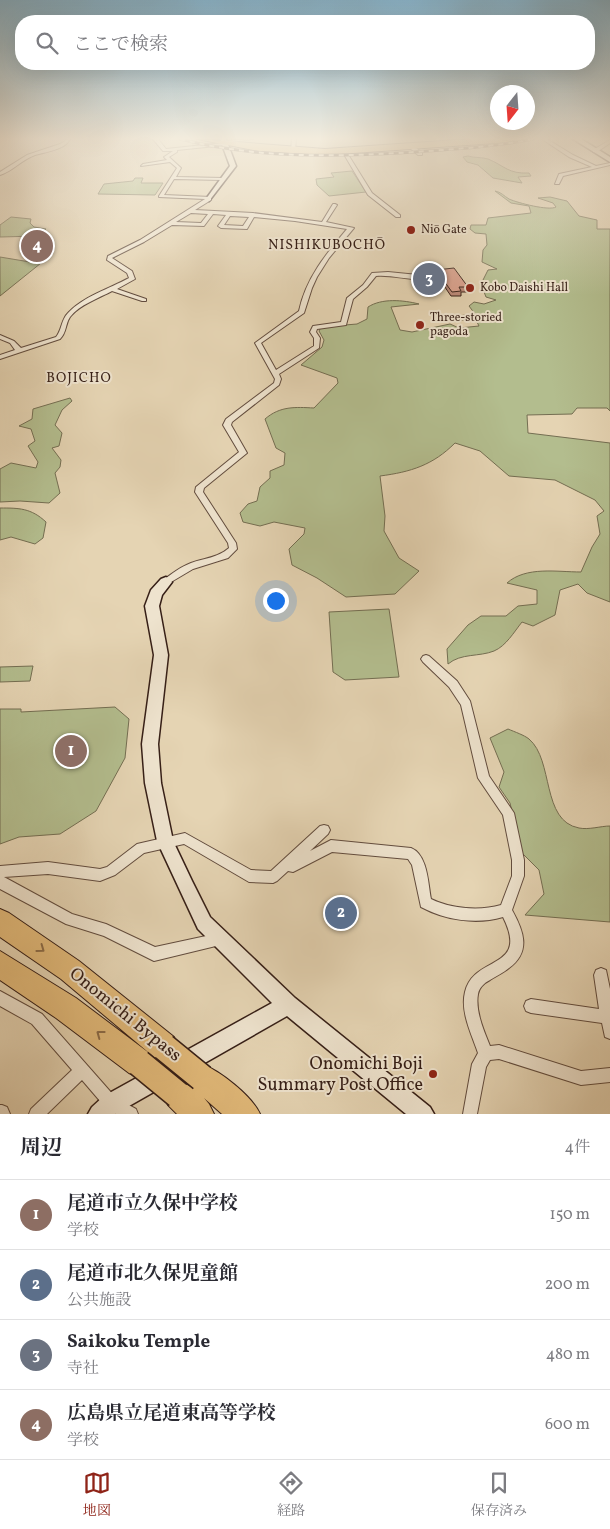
<!DOCTYPE html>
<html lang="ja">
<head>
<meta charset="utf-8">
<style>
  :root { --surface:#fff; --page:#f2f2f3; --text:#2b2b33; --muted:#7c7c81; --line:#e1e1e2; --accent:#8f2418 }
  body { margin:0; font-family:Vollkorn,"Noto Serif JP",serif; background:var(--page); color:var(--text) }
  .compass { position:absolute; left:490px; top:85px; width:45px; height:45px; border-radius:50%; background:var(--surface); box-shadow:0 5px 20px #0002; rotate:197deg }
  .you { position:absolute; left:275px; top:600px; width:18px; height:18px; margin:-12px; border:4px solid #fff; border-radius:50%; background:#1a73e8; box-shadow:0 0 0 8px #1a73e833 }
  .badge { display:grid; place-items:center; width:32px; height:32px; border-radius:50%; background:var(--accent); color:#fff; font-size:16px; font-weight:700 }
  .pin { position:absolute; translate:-50% -50%; border:2px solid #fff; box-shadow:0 1px 5px #0006 }
  .list { margin:0; padding:0; list-style:none }
  h2 { display:flex; justify-content:space-between; align-items:center; height:65px; margin:0; padding:0 20px; font-size:21px }
  h2 small { font-size:16px; font-weight:400; color:var(--muted) }
  .list li { display:grid; grid-template-columns:32px 1fr auto; gap:15px; align-items:center; box-sizing:border-box; height:70px; padding:0 20px; border-top:1px solid var(--line) }
  .list b { display:block; font-size:19px; white-space:nowrap }
  .list p { margin:0; font-size:16px; white-space:nowrap; color:var(--muted) }
  .list em { font-size:16px; font-style:normal; color:var(--muted) }
  .icon { flex:none; width:28px; height:28px; fill:none; stroke:currentColor; stroke-width:2; stroke-linecap:round; stroke-linejoin:round }
  .map { position:relative; flex:none; width:610px; height:1114px; overflow:hidden }
  .search { position:absolute; background:var(--surface); box-shadow:0 5px 20px #0002; left:15px; right:15px; top:15px; height:55px; display:flex; align-items:center; gap:12px; box-sizing:border-box; padding:0 18px; border-radius:20px; color:var(--muted); font-size:19px }
  .sheet { height:345px; background:var(--surface) }
  nav { display:flex; justify-content:space-around; align-items:center; box-sizing:border-box; height:70px; border-top:1px solid var(--line); background:var(--surface); font-size:14px; color:var(--muted) }
  nav a { display:grid; justify-items:center; gap:2px }
  nav .on { color:var(--accent) }
  .map>svg:first-child { display:block }
  .green { fill:#b3bd8e; stroke:#746e52 }
  .lines { fill:none; stroke-linecap:round; stroke-linejoin:round }
  .street-casing { stroke:#624c3e; stroke-width:2 }
  .secondary-casing { stroke:#361f17; stroke-width:3 }
  .highway-casing { stroke:#361f17; stroke-width:2 }
  .street { fill:#eee3ce; fill-rule:evenodd }
  .secondary { fill:#eee3ce; fill-rule:evenodd }
  .highway { fill:#e2ba7a; fill-rule:evenodd }
  .rail-casing { stroke:#361f17; stroke-width:3 }
  .rail { stroke:#eee3ce; stroke-width:2; stroke-dasharray:5; stroke-linecap:butt }
  .highway-bridge-casing { stroke:#361f17; stroke-width:29; stroke-linecap:butt }
  .highway-bridge { stroke:#e2ba7a; stroke-width:26 }
  .wall { fill:#be8b7b; stroke:#361f17 }
  .building { fill:#dda28f; stroke:#361f17 }
  .oneway { stroke:#8c6c48 }
  .poi-dot { fill:#8f2418; stroke:#eee3ce; stroke-width:2 }
  .labels { text-anchor:middle; dominant-baseline:central; stroke-width:4; stroke-linejoin:round; paint-order:stroke }
  .far-poi-label { font-size:12px; fill:#361f17; stroke:#eee3ce; text-anchor:start }
  .far-neighbourhood-label { font-size:14px; letter-spacing:1px; fill:#361f17; stroke:#eee3ce }
  .near-street-label { font-size:18px; fill:#361f17; stroke:#eee3ce }
  .near-poi-label { font-size:18px; fill:#361f17; stroke:#eee3ce; text-anchor:end }
</style>
</head>
<body>
<div class="map">
<svg width="610" height="1114" viewBox="0 0 610 1114">
  <rect width="100%" height="100%" fill="#e5d4b3"/>
  <filter id="stains"><feTurbulence type="fractalNoise" baseFrequency=".004" numOctaves="4"/><feColorMatrix values="0 0 0 0 .2 0 0 0 0 .09 0 0 0 0 .02 0 0 0 .5 -.17"/></filter>
  <radialGradient id="worn" r=".72"><stop offset=".6" stop-color="#630" stop-opacity="0"/><stop offset="1" stop-color="#630" stop-opacity=".3"/></radialGradient>
  <path class="green" d="M468,156C474,158 482,157 488,159C505,166 508,174 529,173L531,176L518,177L522,183L493,178L478,165L467,162L463,157Z
    M352,171L366,192L329,196L317,185L316,179L334,177L331,173Z
    M135,178H143L141,183H163L155,195L98,194L104,184L133,181Z
    M495,191C501,192 504,196 509,199C518,203 549,211 556,207L553,203L538,198L550,197L567,201L579,216L597,220V229H610V411L607,408H577L572,414L527,415L528,433L610,443V602L587,593L578,584L560,590L555,615L533,626L522,622C514,632 506,646 494,651C479,657 461,653 448,664L447,649L468,625L481,616H506L518,606L537,604V590L507,583C526,566 557,572 581,572L592,547L600,534L597,516L604,511L595,500L555,480L509,476L480,451L455,443C433,465 411,472 380,476L385,516L384,531L399,558L419,571L395,594L346,597L317,578L292,565L289,549L304,534L305,528L274,522L260,526L243,522L240,513L248,504L257,501L260,487L270,478V471L284,465L285,453L276,448L265,419C280,406 295,407 314,408L338,383L337,378L301,365L322,347L324,340L319,331L321,327L357,324L367,319L368,307C382,298 403,300 419,304L391,307L400,330L412,332L450,324L459,328L479,326L475,318L456,321L457,316L475,314L469,306L474,302L484,304L496,300L486,297L481,284L488,270L497,269L482,262L483,250L487,245L486,234L475,233L470,229L471,225H486L488,218L531,213L529,206L511,203Z
    M11,217L31,219L30,223L34,227L46,229L38,236L0,237V225Z
    M40,254L51,255L0,296V257L30,262Z
    M70,398L72,401L62,410L55,425L62,433L59,446L52,448L61,460L60,467L55,473L60,493L49,503L20,501L0,502V469L11,463L36,468L38,462L28,446L35,441L31,429L19,426L32,419L33,409Z
    M0,508C19,508 31,508 46,522L43,538L35,544L11,537L0,540Z
    M389,609L399,677L345,680L333,672L329,612Z
    M33,666L30,681L0,682V667Z
    M115,707L129,719L125,758L96,811L60,834L19,837L0,844V709H21V712Z
    M508,729C515,732 524,735 529,739C554,760 541,821 579,828C589,830 601,826 610,826V922L525,915L544,894L539,870L522,853L510,803L499,787L504,772L490,738Z"/>
  <g class="lines">
    <defs>
      <path id="street" d="M66,139H70C65,150 45,152 35,155C21,160 13,171 0,175V172L27,155L60,144L65,141Z
        M153,139H158L166,149L223,143V141L253,139L226,143L227,144L225,145L177,150V152L169,157L181,168L176,177L223,178L225,179L223,180L174,179L164,195L211,197V200L195,210L253,213L322,222L333,204H335L337,205L326,222L354,228L329,258L317,277L312,288L304,313L261,343L276,370L314,346V338L310,332L313,326L341,322L347,298L363,285L372,273L388,272L428,276L431,278C420,283 391,274 376,276L367,287L353,299L346,325L317,329L316,332L320,338L319,348L279,374L281,379L279,385L232,422L231,425L247,453L204,488L203,492L236,543L237,549L228,558L193,569L166,585L161,582L163,580C172,574 180,567 191,563C204,558 218,558 229,548L228,543L195,492L196,487L239,452L223,425L226,419L274,383L275,379L255,343L299,311C306,278 326,254 347,229L295,221L254,217L247,229L221,228L218,226L226,215L213,214L204,226L172,225L144,242L112,258L132,271L135,279L117,289L146,299V301H142L112,291C99,298 79,305 70,317C65,324 67,332 60,339L0,359V355L15,350L10,343L0,339V335L14,341L21,348L56,337C62,330 61,320 68,313C84,296 109,289 129,278L127,273L107,260L108,256L140,240L205,199L159,197V196L177,168L170,162L141,166L143,164L167,160L164,157L173,151H163ZM191,213L208,214L201,223L176,222ZM230,216L249,217L243,226L224,225Z
        M292,139H296L295,151L293,152L291,151Z
        M542,139H547L573,155L596,166L610,163V165L563,176L559,184H555L559,174L592,167L569,157Z
        M610,140V143L597,152H593V150Z
        M411,147H415L422,153V155H418L411,149Z
        M345,156H349L372,193L400,215V217H396L368,195Z
        M426,655L429,656L457,681L470,701L489,776L514,813L524,860V876L512,910C523,930 532,951 509,968C503,973 496,976 490,980C484,983 479,988 478,994C475,1011 484,1031 490,1046L499,1045L581,1071L610,1068V1082L581,1085L499,1059L490,1060L486,1067L477,1114H463L472,1064L478,1053C472,1035 460,1012 465,992C474,954 530,971 503,917C476,925 445,920 421,907L412,865L408,859L332,852L297,870L293,872L288,871L277,881L273,883L249,882L184,844L144,853L115,875L100,881L48,874L4,877L72,914L106,924L155,947L220,933L225,934L226,939L225,944L220,945L154,961L104,936L66,924L0,889V866L48,862L100,869L107,867L137,844L185,833L251,870L271,871L320,826L324,825L328,826L330,830L328,834L310,851L331,840L411,848C428,855 428,884 431,899C451,909 480,911 501,905L512,876V860L503,815L478,778L461,705L449,687L423,662L421,659L423,656Z
        M601,968L606,970L610,989V1039L605,1037L602,1023L531,1013L526,1011L524,1006L526,1001L531,999L599,1009L594,975L596,970Z
        M0,991L42,1014L116,1098L136,1109L138,1114H116L106,1108L82,1080L47,1114H29L31,1109L72,1070L32,1024L0,1006Z
        M0,1105H2L7,1107L10,1114H0Z"/>
      <path id="secondary" d="M220,139H226L236,166L209,201L206,199L230,166Z
        M573,139H581L610,157V162Z
        M166,577L172,582L162,595L159,606L168,655L158,744L161,783L173,841L192,881L210,917L295,998L430,1107L434,1114H406L287,1016L115,1114H88L92,1107L104,1096L272,1003L198,929L157,841L145,783L142,744L154,655L145,606L151,590L161,579Z"/>
      <path id="highway" d="M197,139L325,149L471,139H514L510,142L325,155L259,151Z
        M0,909L9,913L79,961L174,1037L178,1047L174,1057L164,1061L154,1057L61,979L0,937Z
        M0,951L76,998L149,1053L153,1063L149,1073L139,1077L129,1073L56,1018L0,980Z
        M202,1064C220,1071 252,1096 260,1114H222L204,1098L209,1104L214,1114H177L168,1105L163,1095L168,1085L178,1080L191,1087L188,1078L192,1068Z"/>
    </defs>
    <use href="#street" class="street-casing"/>
    <use href="#secondary" class="secondary-casing"/>
    <use href="#highway" class="highway-casing"/>
    <use href="#street" class="street"/>
    <use href="#secondary" class="secondary"/>
    <use href="#highway" class="highway"/>
    <defs>
      <path id="rail" d="M180,139C258,159 336,157 415,152C455,149 494,147 533,139"/>
    </defs>
    <use href="#rail" class="rail-casing"/>
    <use href="#rail" class="rail"/>
    <defs>
      <path id="highway-bridge" d="M164,1047L202,1078
        M139,1063L178,1095"/>
    </defs>
    <use href="#highway-bridge" class="highway-bridge-casing"/>
    <use href="#highway-bridge" class="highway-bridge"/>
  </g>
  <path class="wall" d="M436,270L468,287L467,292H461V296H451L436,274Z"/>
  <path class="building" d="M454,268L468,287H459L461,291L452,292L436,270Z"/>
  <defs><path id="oneway-chevron" d="M-2-3.5L2.5 0L-2 3.5" fill="none" stroke-width="1.6" stroke-linecap="round" stroke-linejoin="round" transform="scale(1.25)"/></defs>
  <g class="oneway">
    <use href="#oneway-chevron" transform="translate(41 949) rotate(36)"/>
    <use href="#oneway-chevron" transform="translate(100 1034) rotate(-143)"/>
  </g>
  <linearGradient id="sky" x2="0" y2="1"><stop stop-color="#87b6d0"/><stop offset="0.47" stop-color="#f3ecdd"/><stop offset="1" stop-color="#f3ecdd" stop-opacity="0"/></linearGradient>
  <rect width="610" height="295" fill="url(#sky)"/>
  <g class="poi-dot">
    <circle cx="411" cy="230" r="5"/>
    <circle cx="470" cy="288" r="5"/>
    <circle cx="420" cy="325" r="5"/>
    <circle cx="433" cy="1074" r="5"/>
  </g>
  <g class="labels">
    <g class="far-poi-label">
      <text x="421" y="230">Niō Gate</text>
      <text x="480" y="288">Kobo Daishi Hall</text>
      <text x="430" y="318">Three-storied<tspan x="430" dy="14">pagoda</tspan></text>
    </g>
    <g class="far-neighbourhood-label">
      <text x="327" y="245">NISHIKUBOCHŌ</text>
      <text x="79" y="378">BOJICHO</text>
    </g>
    <g class="near-street-label">
      <text transform="translate(125 1015) rotate(39)">Onomichi Bypass</text>
    </g>
    <g class="near-poi-label">
      <text x="423" y="1064">Onomichi Boji<tspan x="423" dy="21">Summary Post Office</tspan></text>
    </g>
  </g>
  <rect width="100%" height="100%" filter="url(#stains)"/>
  <rect width="100%" height="100%" fill="url(#worn)"/>
</svg>
<svg class="compass" viewBox="-18 -18 36 36"><path d="M0-13l5 13h-10z" fill="#e53935"/><path d="M0 13l5-13h-10z" fill="#7c7c81"/></svg>
<div class="you"></div>
<div class="pin badge" style="left:71px;top:751px;background:#8d6e63">1</div>
<div class="pin badge" style="left:341px;top:913px;background:#5c6f8a">2</div>
<div class="pin badge" style="left:429px;top:279px;background:#6b7280">3</div>
<div class="pin badge" style="left:37px;top:246px;background:#8d6e63">4</div>
<div class="search"><svg class="icon" aria-label="search" viewBox="0 0 24 24"><circle cx="10" cy="10" r="6"/><path d="M15 15l6 6"/></svg>ここで検索</div>
</div>
<section class="sheet">
<h2>周辺<small>4件</small></h2>
<ul class="list">
<li><span class="badge" style="background:#8d6e63">1</span><div><b>尾道市立久保中学校</b><p>学校</p></div><em>150 m</em></li>
<li><span class="badge" style="background:#5c6f8a">2</span><div><b>尾道市北久保児童館</b><p>公共施設</p></div><em>200 m</em></li>
<li><span class="badge" style="background:#6b7280">3</span><div><b>Saikoku Temple</b><p>寺社</p></div><em>480 m</em></li>
<li><span class="badge" style="background:#8d6e63">4</span><div><b>広島県立尾道東高等学校</b><p>学校</p></div><em>600 m</em></li>
</ul>
</section>
<nav>
<a class="on"><svg class="icon" aria-label="map" viewBox="0 0 24 24"><path d="M3 6l6-2 6 2 6-2v14l-6 2-6-2-6 2zM9 4v14M15 6v14"/></svg>地図</a>
<a><svg class="icon" aria-label="directions" viewBox="0 0 24 24"><path d="M12 3l9 9-9 9-9-9zM9 14v-3h6M13 9l2 2-2 2"/></svg>経路</a>
<a><svg class="icon" aria-label="saved" viewBox="0 0 24 24"><path d="M7 4h10v16l-5-4-5 4z"/></svg>保存済み</a>
</nav>
</body>
</html>
